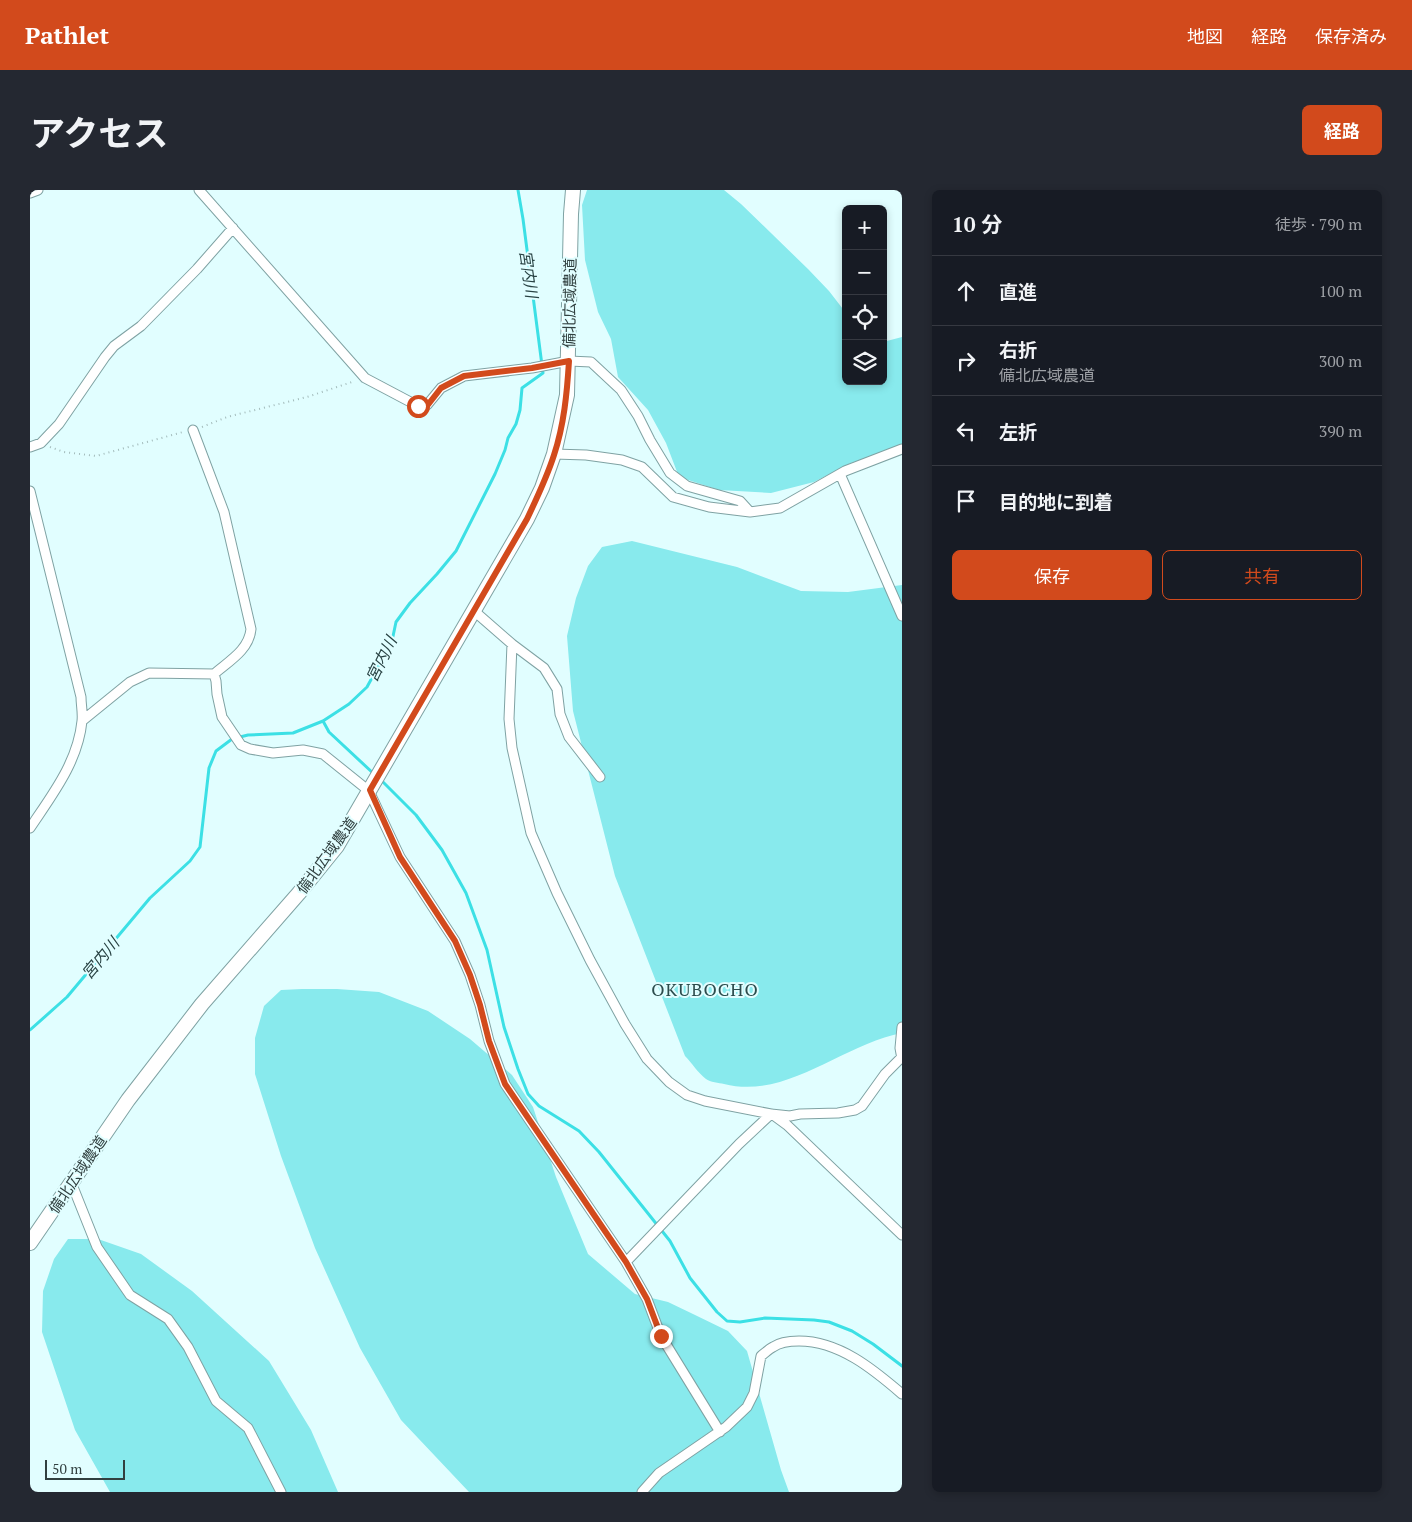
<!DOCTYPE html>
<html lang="ja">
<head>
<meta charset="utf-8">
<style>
  :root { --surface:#171b24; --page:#242831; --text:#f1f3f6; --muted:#9ea1a6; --line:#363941; --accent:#d24a1c }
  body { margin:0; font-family:"PT Serif","Noto Sans JP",serif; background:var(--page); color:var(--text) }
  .controls { position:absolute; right:15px; top:15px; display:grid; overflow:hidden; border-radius:8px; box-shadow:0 2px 8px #0003 }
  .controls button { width:45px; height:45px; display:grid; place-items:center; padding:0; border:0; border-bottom:1px solid var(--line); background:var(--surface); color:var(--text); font:25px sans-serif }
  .scale { position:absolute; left:15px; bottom:12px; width:80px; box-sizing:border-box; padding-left:5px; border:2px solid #314040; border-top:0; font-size:14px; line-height:18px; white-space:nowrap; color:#314040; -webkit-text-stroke:4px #e1feff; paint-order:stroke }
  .stop { position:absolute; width:15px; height:15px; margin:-11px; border:4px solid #d24a1c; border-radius:50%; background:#fff }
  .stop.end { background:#d24a1c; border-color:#fff; box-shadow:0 1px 5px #0008 }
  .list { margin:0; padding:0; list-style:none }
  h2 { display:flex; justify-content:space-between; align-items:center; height:65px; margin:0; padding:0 20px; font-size:21px }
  h2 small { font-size:16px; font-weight:400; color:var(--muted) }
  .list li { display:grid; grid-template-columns:32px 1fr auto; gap:15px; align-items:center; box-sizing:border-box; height:70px; padding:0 20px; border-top:1px solid var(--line) }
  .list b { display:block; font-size:19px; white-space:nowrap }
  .list p { margin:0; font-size:16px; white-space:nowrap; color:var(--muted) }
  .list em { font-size:16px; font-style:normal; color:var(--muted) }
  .actions { display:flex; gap:10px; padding:15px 20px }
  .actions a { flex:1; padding:11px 0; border:1px solid var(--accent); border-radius:8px; text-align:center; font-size:18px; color:var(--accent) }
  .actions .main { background:var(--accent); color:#fff }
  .icon { flex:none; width:28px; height:28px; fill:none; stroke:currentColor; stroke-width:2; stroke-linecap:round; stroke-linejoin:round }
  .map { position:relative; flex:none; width:872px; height:1302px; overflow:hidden; border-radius:8px }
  header { display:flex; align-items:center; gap:30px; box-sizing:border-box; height:70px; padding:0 25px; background:var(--accent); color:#fff }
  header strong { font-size:24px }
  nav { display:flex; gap:28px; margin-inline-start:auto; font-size:18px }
  .intro { display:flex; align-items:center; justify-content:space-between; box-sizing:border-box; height:120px; padding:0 30px }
  h1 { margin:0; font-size:35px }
  .button { padding:12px 22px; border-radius:8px; background:var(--accent); color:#fff; font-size:18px; font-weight:700 }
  main { display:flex; gap:30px; padding:0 30px }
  aside { flex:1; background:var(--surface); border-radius:8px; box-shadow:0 2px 8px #0003 }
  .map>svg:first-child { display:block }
  .green { fill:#88eaed }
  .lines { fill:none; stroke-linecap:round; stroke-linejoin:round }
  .stream { stroke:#3ce0e5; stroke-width:3 }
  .street-casing { stroke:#7fa2a3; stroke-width:11 }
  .secondary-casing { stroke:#7fa2a3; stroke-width:16 }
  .path { stroke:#a3bbbb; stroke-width:2; stroke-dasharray:1 4; stroke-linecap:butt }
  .street { stroke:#fff; stroke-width:9 }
  .secondary { stroke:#fff; stroke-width:14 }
  .route { stroke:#d24a1c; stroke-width:6 }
  .labels { text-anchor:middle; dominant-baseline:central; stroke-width:4; stroke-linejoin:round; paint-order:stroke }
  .street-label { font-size:15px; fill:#314040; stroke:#e1feff }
  .water-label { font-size:16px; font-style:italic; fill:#294344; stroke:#e1feff }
  .quarter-label { font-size:18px; letter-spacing:1px; fill:#2c4c4d; stroke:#e1feff }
</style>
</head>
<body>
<header>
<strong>Pathlet</strong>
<nav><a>地図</a><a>経路</a><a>保存済み</a></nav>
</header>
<div class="intro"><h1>アクセス</h1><a class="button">経路</a></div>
<main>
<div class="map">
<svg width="872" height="1302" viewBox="0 0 872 1302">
  <rect width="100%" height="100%" fill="#e1feff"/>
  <path class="green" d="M557,0H694L711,14L778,79L799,101L816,123V191H853V152L872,147V255L866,258L821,273L784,292L741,303L689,300L649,287L636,253L618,220L588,187L581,149L568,122L555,70L552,15Z
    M602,351L707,377L771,401L818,402L872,395V843C813,854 757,910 694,894C689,893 680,892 676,889C668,883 662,873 655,866L585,686L543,521L537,446L546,408L558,376L572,357Z
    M272,799H307L349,802L398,821L440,849L482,885L503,917L526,987L558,1064L605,1104L638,1112L663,1124L698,1141L717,1161L751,1280L759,1302H439L371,1230L330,1158L285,1058L251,966L225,884V848L234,816L251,800Z
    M38,1049H68L111,1064L162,1101L239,1171L281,1240L308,1302H80L45,1240L12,1142L13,1101L24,1069Z"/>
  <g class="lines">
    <path class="stream" d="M293,531L299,542L344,584
      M351,590L386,625L412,660L436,703L457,760L474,837L488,879L498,904L509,916L549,941L569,962L640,1051L660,1088L687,1122L697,1131L710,1132L735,1128L784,1130L799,1132L822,1141L843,1154L872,1176
      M0,840L37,807L120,708L160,671L170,657L179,578L186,561L202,549L218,545L263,543L293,531L319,514L337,497L362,451L366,432L380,413L407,384L426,361L465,284L475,260L478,248L486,234L490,220L492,198L513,183L493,29L488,0"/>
    <defs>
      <path id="street" d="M169,0L335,188L388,216L397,215L411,198L434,186L502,178L539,171L561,172L591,200L608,226L620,250L640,283L657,296L710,311L720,322
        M0,3L8,0
        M0,257L11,253L29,234L75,167L84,156L111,136L167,79L203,38
        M524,264L556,265L592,270L612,277L643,307L679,317L720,322L750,318L815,281L872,259
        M810,284L872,426
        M0,301L51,507C51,515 53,523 52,531C48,572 22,605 0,638
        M443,420L482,454L514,478L527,499L530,524L539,547L570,587
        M482,454L479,529L482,558L501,643L527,703L560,770L595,834L617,869L639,892L657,905L675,911L741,924L760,926L770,924L808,923L825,920L832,916L855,884L871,868
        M184,484L186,491L187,504L192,527L211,555L220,559L243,563L273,560L293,564L339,601L370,667L425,751L440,785L450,815L459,851L475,894L596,1072L617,1109L631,1146L690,1242
        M52,531L100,492L119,483L184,484C199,471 219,460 221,439L194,322L163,240
        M872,837L870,858L872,869
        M742,924L757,935L872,1045
        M41,992L67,1057L100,1105L138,1129L158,1157L186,1211L218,1238L251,1302
        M596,1072L709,954L741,924
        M612,1302L629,1283L696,1237L717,1217L724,1203L731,1166C735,1163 739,1159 743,1157C750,1152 760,1151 769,1151C809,1151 843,1179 872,1204"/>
      <path id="secondary" d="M0,1053L98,910L172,814L269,703L307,656L497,329L512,298L524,264L537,205L541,24L543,0"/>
    </defs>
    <use href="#street" class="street-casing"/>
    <use href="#secondary" class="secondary-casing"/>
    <path class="path" d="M172,237L197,227L277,207L325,191
      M20,257L34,262L66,266L153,242"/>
    <use href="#street" class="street"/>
    <use href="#secondary" class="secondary"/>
  </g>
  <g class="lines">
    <path class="route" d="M388,216H397L411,198L434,186L502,178L539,171C537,203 534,235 524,265C517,287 507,308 497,329L340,600L370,667L425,751L440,785L450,815L459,851L475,894L596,1072L617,1109L631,1146"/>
  </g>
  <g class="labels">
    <g class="street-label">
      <text transform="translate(539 113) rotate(-89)">備北広域農道</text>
      <text transform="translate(296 665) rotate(-54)">備北広域農道</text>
      <text transform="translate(47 984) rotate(-56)">備北広域農道</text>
    </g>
    <g class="water-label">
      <text transform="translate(499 84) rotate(82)">宮内川</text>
      <text transform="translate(351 469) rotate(-64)">宮内川</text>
      <text transform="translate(70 768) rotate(-50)">宮内川</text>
    </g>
    <g class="quarter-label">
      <text x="675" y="799">OKUBOCHO</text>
    </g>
  </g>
</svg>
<div class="controls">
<button>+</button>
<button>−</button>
<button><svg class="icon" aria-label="locate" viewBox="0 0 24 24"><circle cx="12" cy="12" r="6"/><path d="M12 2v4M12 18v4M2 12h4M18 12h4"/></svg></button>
<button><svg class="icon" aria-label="layers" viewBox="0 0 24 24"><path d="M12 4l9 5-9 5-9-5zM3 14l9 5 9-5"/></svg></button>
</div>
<div class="scale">50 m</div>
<div class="stop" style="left:388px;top:216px"></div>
<div class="stop end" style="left:631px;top:1146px"></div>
</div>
<aside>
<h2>10 分<small>徒歩 · 790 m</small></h2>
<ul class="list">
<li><svg class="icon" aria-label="ahead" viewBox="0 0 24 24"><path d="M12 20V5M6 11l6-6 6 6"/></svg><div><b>直進</b></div><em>100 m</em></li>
<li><svg class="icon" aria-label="right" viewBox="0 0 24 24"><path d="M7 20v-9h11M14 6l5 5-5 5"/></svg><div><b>右折</b><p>備北広域農道</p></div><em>300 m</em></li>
<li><svg class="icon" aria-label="left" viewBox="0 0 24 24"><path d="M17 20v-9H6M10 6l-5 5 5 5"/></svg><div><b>左折</b></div><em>390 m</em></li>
<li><svg class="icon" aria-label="arrive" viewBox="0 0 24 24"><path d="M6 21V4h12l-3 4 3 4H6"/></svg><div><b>目的地に到着</b></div></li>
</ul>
<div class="actions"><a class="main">保存</a><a>共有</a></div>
</aside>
</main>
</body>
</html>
